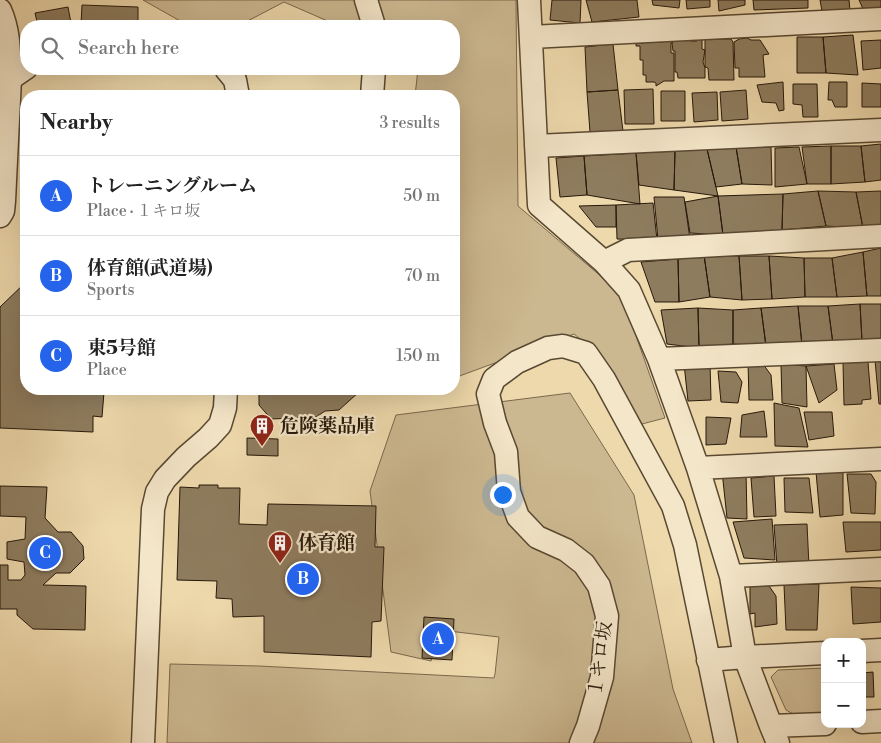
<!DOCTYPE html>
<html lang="en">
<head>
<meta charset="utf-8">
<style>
  :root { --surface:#fff; --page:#f6f6f6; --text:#222; --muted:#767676; --line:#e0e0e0; --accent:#2563eb }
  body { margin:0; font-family:"Libre Bodoni","Noto Serif JP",serif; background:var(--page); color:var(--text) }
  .controls { position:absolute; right:15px; bottom:15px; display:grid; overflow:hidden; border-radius:10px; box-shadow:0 5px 20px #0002 }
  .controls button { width:45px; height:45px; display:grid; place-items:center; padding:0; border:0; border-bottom:1px solid var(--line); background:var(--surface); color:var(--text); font:25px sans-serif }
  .you { position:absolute; left:502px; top:494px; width:18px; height:18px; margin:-12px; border:4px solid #fff; border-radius:50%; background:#1a73e8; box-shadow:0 0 0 8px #1a73e833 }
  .badge { display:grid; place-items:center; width:32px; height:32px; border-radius:50%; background:var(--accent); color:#fff; font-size:16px; font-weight:700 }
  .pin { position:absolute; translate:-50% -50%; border:2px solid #fff; box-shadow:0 1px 5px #0006 }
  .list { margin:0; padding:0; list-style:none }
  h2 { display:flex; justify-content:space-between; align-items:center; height:65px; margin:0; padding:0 20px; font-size:21px }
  h2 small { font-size:16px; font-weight:400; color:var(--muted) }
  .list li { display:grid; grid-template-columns:32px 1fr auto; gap:15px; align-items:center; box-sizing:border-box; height:80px; padding:0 20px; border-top:1px solid var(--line) }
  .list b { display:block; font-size:19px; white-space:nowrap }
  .list p { margin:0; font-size:16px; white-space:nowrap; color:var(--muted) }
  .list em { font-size:16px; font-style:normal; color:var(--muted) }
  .icon { flex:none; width:28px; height:28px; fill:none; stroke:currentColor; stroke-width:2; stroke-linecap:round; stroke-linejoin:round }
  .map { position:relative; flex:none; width:881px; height:743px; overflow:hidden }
  .search { position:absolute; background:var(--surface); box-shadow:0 5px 20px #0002; left:20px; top:20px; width:440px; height:55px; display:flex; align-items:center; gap:12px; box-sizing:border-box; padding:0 18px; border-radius:20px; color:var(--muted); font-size:19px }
  .panel { position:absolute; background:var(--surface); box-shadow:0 5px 20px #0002; left:20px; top:90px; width:440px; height:305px; border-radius:20px }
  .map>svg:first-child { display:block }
  .green { fill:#ccb890; stroke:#7a684d }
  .building { fill:#8e7c5e; stroke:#27180a }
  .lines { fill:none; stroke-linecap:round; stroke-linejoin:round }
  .minor-casing { stroke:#594832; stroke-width:25 }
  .minor { stroke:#f4e6c9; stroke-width:22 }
  .labels { text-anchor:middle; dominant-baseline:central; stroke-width:4.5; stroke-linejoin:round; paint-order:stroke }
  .poi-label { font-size:19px; font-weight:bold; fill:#27180a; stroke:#f4e6c9; text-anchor:start }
  .street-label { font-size:19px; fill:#27180a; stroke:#f4e6c9 }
</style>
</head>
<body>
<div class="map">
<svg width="881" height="743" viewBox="0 0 881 743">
  <rect width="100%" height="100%" fill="#eed9ac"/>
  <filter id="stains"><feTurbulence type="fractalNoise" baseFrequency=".004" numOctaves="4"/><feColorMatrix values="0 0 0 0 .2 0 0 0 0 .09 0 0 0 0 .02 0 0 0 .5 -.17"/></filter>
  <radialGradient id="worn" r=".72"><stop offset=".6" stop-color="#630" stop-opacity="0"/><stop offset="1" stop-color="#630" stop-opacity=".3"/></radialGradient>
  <path class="green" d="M143,0H516L518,206L603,278L624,302L665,418L642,424L595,351L574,334L454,378V96H415L418,69H454V26H339L284,2L238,26H189Z
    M570,393L634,495L673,689L692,743H167L170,664L259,666L494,678L495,674L499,637L440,630L431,661L391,652L370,491L396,415Z
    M825,668V713L793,714L786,710L771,677L778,670Z"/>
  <path class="building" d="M552,0H581L580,23L550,20Z
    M586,0H637L639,17L592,22Z
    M652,0H680L679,8L653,5Z
    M686,0H710V7L687,9Z
    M718,0H745V5L719,11Z
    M753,0H808V8L754,10Z
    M820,0H849L850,11H822Z
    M859,0H881V7L864,11Z
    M82,5L138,7V26L81,24Z
    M68,7L71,23L54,26H38L35,13Z
    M697,35H702V49L705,50L703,62L705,68V78H678L677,72H675V51H673L672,43L676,39L689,38L690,41H697Z
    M853,35L858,75L826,73L823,37Z
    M644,37L649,42H662L672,39V43H671V53H674V81H664L656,86V83L654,82H646V75H643V60H640V46H636V41L641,39V43H644Z
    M797,37H823L826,73H797Z
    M747,38L751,40H760L769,54L763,55L765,77H739V68H735L734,42L739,39Z
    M705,39H731L733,42L734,80H709L708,68L705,67Z
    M881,40V68L863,70L861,41Z
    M613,44L618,90L587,92L585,47Z
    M783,82L784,110L779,111L776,103L762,102L757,85Z
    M829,82H847V107H835L832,100H828Z
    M862,83L881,84V107H862Z
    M793,84H817L818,117H803L802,105L793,104Z
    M653,89L654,124H625L624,90Z
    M618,90L623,131L590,132L587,92Z
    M746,90L748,119L722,121L720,92Z
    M661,91H685V121H661Z
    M717,92L718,120L694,122L692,93Z
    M881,144V180L865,182L861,146Z
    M831,146V184H807L802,147Z
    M831,146H861L865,182L831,184Z
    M736,147L742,184L716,187L707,149Z
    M736,147H771L772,185L742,184Z
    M799,147L807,184L775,187V148Z
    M707,149L718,196L674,190L675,151Z
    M675,151L674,190L639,185L636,153Z
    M636,153L640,204L587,195L584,156Z
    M584,156L587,195L560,197L556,158Z
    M818,191L826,226L782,230L783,194Z
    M818,191L856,192L863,228L826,226Z
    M881,191V225L863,228L856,192Z
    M783,194L782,230L723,235L718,196Z
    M718,196L723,235L690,233L685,202Z
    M654,197H684L690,239L658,240Z
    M653,203L657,240L617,239L616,205Z
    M616,205V227H596L579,206Z
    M881,248V296H867L863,252Z
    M863,252L867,296L837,297L832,258Z
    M704,255L710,297L679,302L678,259Z
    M704,255L739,256L742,300L710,297Z
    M739,256H769L772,299L742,300Z
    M769,256L804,258L805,297L772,299Z
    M804,258H832L837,297H805Z
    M678,259L679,302H655L641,262Z
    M26,282V369L21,374L26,379V389L104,392L102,417L93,416V432L0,428V307Z
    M860,304L862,341L833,344L828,306Z
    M860,304H881V339L862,341Z
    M798,306L802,345L766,346L761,308Z
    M798,306H828L833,344L802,345Z
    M698,308L699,348L667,344L661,310Z
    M698,308L733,310V344L699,348Z
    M761,308L766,346L733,344V310Z
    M881,359V404H879L875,360Z
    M760,360L771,375L773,400H749L748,362Z
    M868,362L871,399L862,400V404L844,405L843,363Z
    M710,363L711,400L688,401L684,364Z
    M781,364L806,366L807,407L782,403Z
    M834,364L837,390L819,403L806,366Z
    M718,371L736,372L742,382L738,403L721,402Z
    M259,389H359V392L339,410L325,411L316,417L271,419L259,405Z
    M774,403L799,408L808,447L775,446Z
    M764,411L767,437H740L742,415Z
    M804,412H832L834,436L809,440Z
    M706,417L731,418L726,444L706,445Z
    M247,438L278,439V456L247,455Z
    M843,468V515L820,517L816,472Z
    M722,471H746L747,519L727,518Z
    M847,474H871L876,482L875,514L851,513Z
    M774,476L776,516L754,517L751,478Z
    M784,478H809L813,513L785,512Z
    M199,485H218V488H240L239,524L267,525L268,504L376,506L375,547H384L381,621L372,622L371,657L264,652V616L233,617L232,599L216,598L217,581L177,580L180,487L199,488Z
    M0,486L47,487L45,518L58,532H71L83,546L84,559L70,573H56L43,585L86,586L85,630L33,629L17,615V609H0V565H8V580H21L25,575L24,562L7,559V542L25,539L26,517L0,516Z
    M772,519L775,560L744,558L733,522Z
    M843,522H881V550L846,552Z
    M807,524L809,566H777L774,525Z
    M750,582L767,583L776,596L777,624L755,627V613L750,614Z
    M819,584L817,630H786L784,585Z
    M851,587L881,588V622L853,624Z
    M424,617L454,619L452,660L422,658Z
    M873,672L874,697H862V673Z"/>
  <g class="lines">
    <defs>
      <path id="minor" d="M366,0L374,26
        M529,0L539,205L604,262L629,290L659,359L698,468L731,576L745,657L771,726L778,743
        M0,10C10,32 9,56 10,79
        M531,37L881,19
        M226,69L235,80L238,96
        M372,96L374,69
        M536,146L881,130
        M0,216L3,211L4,201L10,79L26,68
        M604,262L628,250L881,236
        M659,359L881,350
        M698,468L881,459
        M731,576L881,569
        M862,651L881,650
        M708,660L745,657L825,653
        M862,722L881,721
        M771,726L825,724
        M143,743L153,509L157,492L165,479L186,457L208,438L220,425L225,408L226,389
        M581,743L588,726L602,677L607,616L599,586L584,564L566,550L537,537L518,517L509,492L506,452L495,423L488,394L494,379L517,362L548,348L563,346L586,353L604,379L673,506L685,545L726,743"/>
    </defs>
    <use href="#minor" class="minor-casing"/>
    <use href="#minor" class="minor"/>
  </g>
  <defs>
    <symbol id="building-pin" viewBox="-11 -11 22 30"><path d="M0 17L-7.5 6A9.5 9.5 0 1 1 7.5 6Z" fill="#8f2418" stroke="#f4e6c9"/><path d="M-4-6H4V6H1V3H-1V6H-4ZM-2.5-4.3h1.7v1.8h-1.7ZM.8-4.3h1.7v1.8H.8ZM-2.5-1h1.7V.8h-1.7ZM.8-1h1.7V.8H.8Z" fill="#fff"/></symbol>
  </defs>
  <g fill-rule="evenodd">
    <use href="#building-pin" x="248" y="412" width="28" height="38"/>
    <use href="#building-pin" x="266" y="529" width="28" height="38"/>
  </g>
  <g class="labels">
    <g class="poi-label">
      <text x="280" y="426">危険薬品庫</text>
      <text x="298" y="543">体育館</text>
    </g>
    <g class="street-label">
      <text transform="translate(600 659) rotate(-82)">１キロ坂</text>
    </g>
  </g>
  <rect width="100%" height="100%" filter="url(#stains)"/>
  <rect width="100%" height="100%" fill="url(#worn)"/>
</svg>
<div class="controls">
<button>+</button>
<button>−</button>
</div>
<div class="you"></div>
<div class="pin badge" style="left:438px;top:639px">A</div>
<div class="pin badge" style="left:303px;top:579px">B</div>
<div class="pin badge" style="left:45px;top:553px">C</div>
<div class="search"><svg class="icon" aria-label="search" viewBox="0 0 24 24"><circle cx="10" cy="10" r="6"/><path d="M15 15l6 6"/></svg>Search here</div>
<section class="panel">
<h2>Nearby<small>3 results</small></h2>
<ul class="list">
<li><span class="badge">A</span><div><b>トレーニングルーム</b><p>Place · １キロ坂</p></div><em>50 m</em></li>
<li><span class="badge">B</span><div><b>体育館(武道場)</b><p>Sports</p></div><em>70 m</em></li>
<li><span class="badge">C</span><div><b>東5号館</b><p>Place</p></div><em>150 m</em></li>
</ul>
</section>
</div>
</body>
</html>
